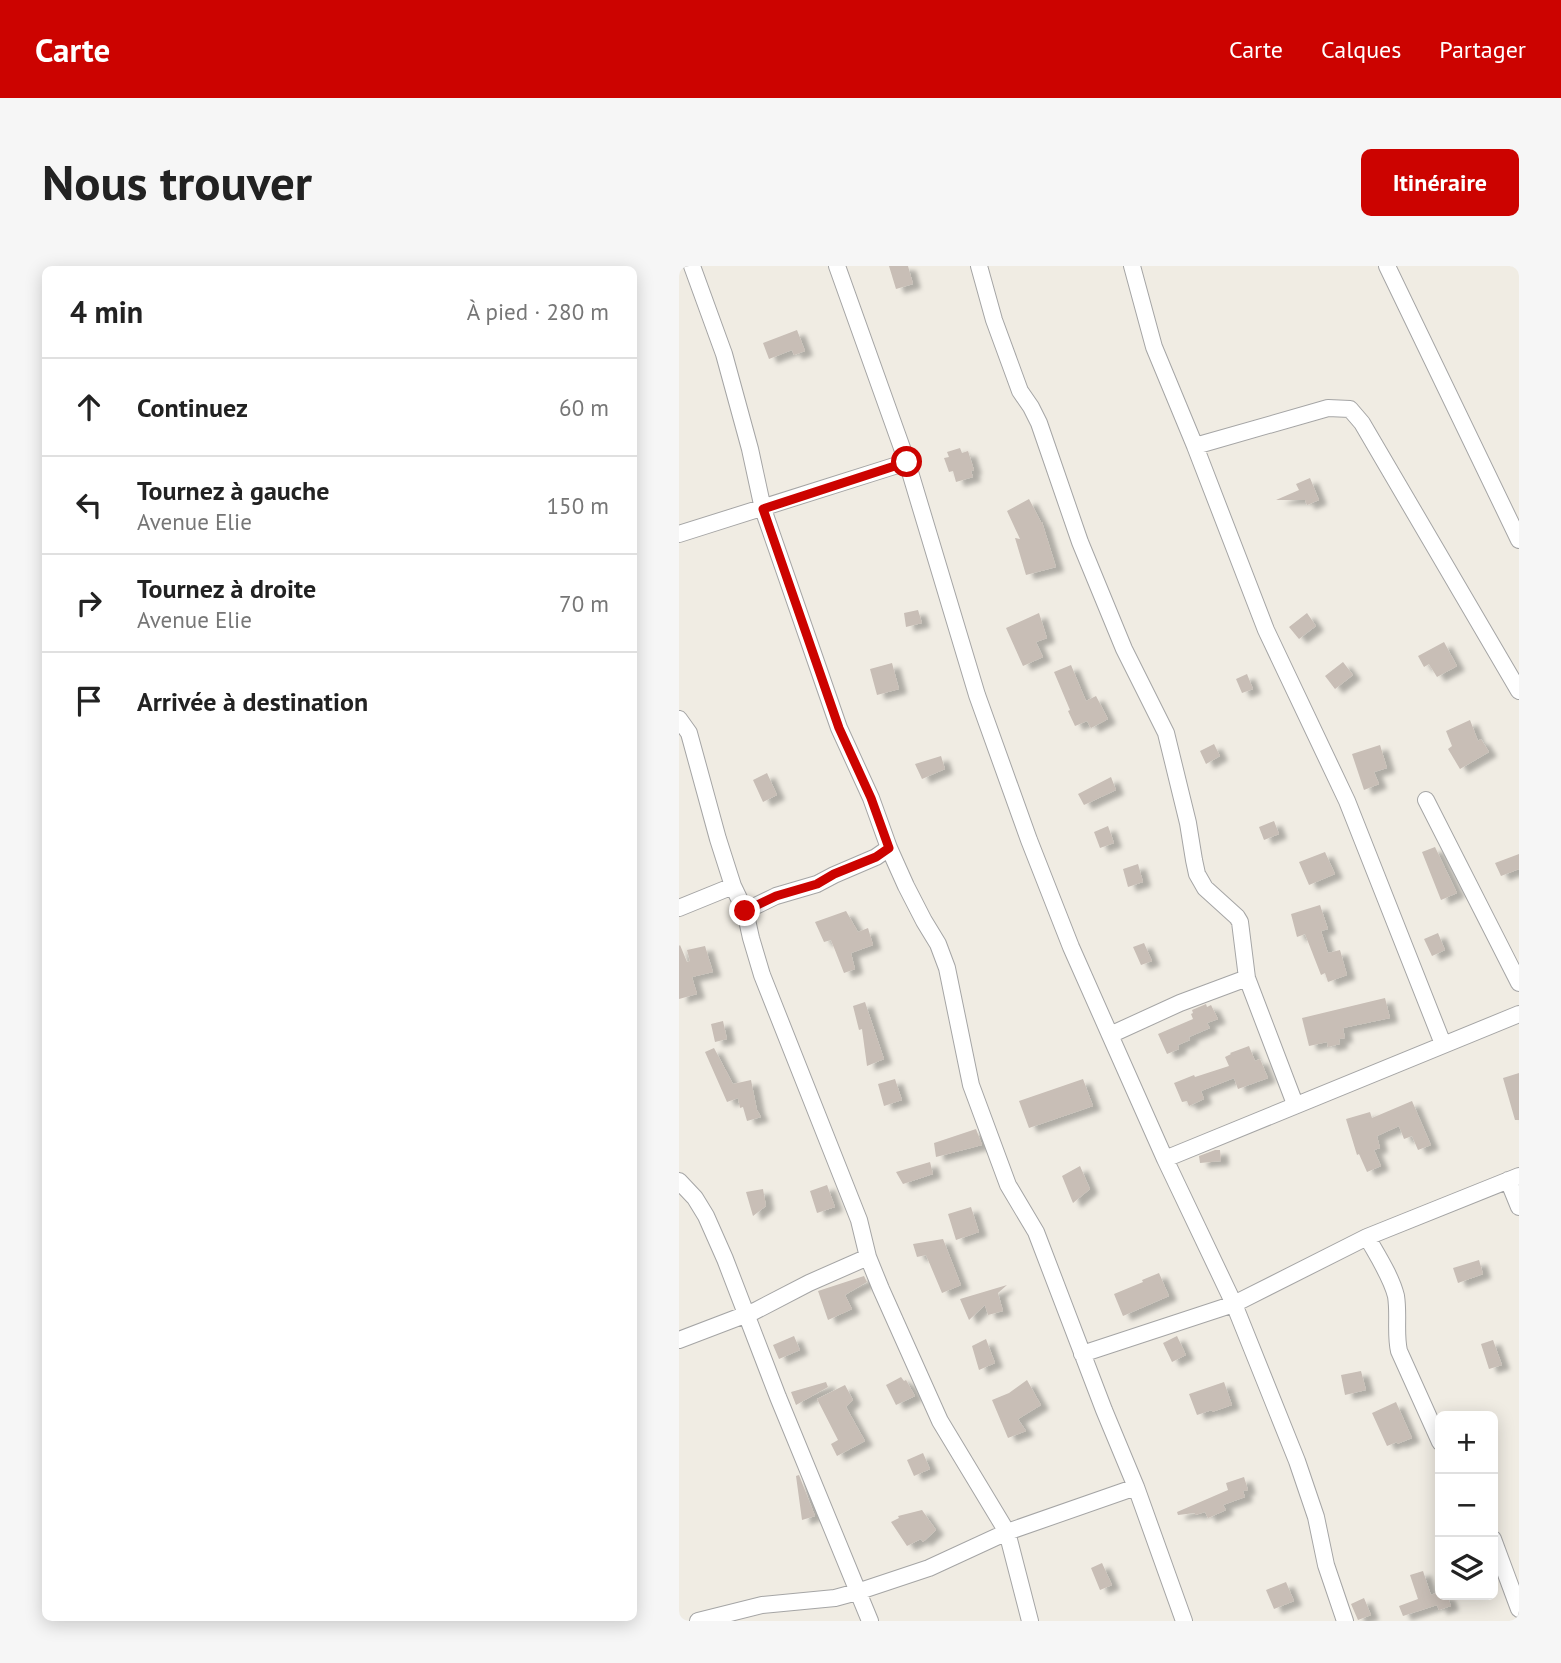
<!DOCTYPE html>
<html lang="fr">
<head>
<meta charset="utf-8">
<style>
  :root { --surface:#fff; --page:#f6f6f6; --text:#222; --muted:#767676; --line:#e0e0e0; --accent:#cc0300 }
  body { margin:0; font-family:"PT Sans",sans-serif; background:var(--page); color:var(--text) }
  .controls { position:absolute; right:21px; bottom:21px; display:grid; overflow:hidden; border-radius:10px; box-shadow:0 4px 18px #0003 }
  .controls button { width:63px; height:63px; display:grid; place-items:center; padding:0; border:0; border-bottom:2px solid var(--line); background:var(--surface); color:var(--text); font:35px sans-serif }
  .stop { position:absolute; width:21px; height:21px; margin:-16px; border:5px solid #cc0300; border-radius:50%; background:#fff }
  .stop.end { background:#cc0300; border-color:#fff; box-shadow:0 2px 7px #0008 }
  .list { margin:0; padding:0; list-style:none }
  h2 { display:flex; justify-content:space-between; align-items:center; height:91px; margin:0; padding:0 28px; font-size:30px }
  h2 small { font-size:23px; font-weight:400; color:var(--muted) }
  .list li { display:grid; grid-template-columns:46px 1fr auto; gap:21px; align-items:center; box-sizing:border-box; height:98px; padding:0 28px; border-top:2px solid var(--line) }
  .list b { display:block; font-size:26px; white-space:nowrap }
  .list p { margin:0; font-size:23px; white-space:nowrap; color:var(--muted) }
  .list em { font-size:23px; font-style:normal; color:var(--muted) }
  .icon { flex:none; width:38px; height:38px; fill:none; stroke:currentColor; stroke-width:2; stroke-linecap:round; stroke-linejoin:round }
  .map { position:relative; flex:none; width:840px; height:1355px; overflow:hidden; border-radius:10px }
  header { display:flex; align-items:center; gap:42px; box-sizing:border-box; height:98px; padding:0 35px; background:var(--accent); color:#fff }
  header strong { font-size:33px }
  nav { display:flex; gap:38px; margin-inline-start:auto; font-size:24px }
  .intro { display:flex; align-items:center; justify-content:space-between; box-sizing:border-box; height:168px; padding:0 42px }
  h1 { margin:0; font-size:49px }
  .button { padding:18px 32px; border-radius:10px; background:var(--accent); color:#fff; font-size:24px; font-weight:700 }
  main { display:flex; gap:42px; padding:0 42px }
  aside { flex:1; background:var(--surface); border-radius:10px; box-shadow:0 4px 18px #0003 }
  .map>svg:first-child { display:block }
  .building { fill:#c8beb6; filter:url(#shadow) }
  .lines { fill:none; stroke-linecap:round; stroke-linejoin:round }
  .minor-casing { stroke:#a5a5a5; stroke-width:18 }
  .minor { stroke:#fff; stroke-width:16 }
  .route { stroke:#cc0300; stroke-width:9 }
</style>
</head>
<body>
<header>
<strong>Carte</strong>
<nav><a>Carte</a><a>Calques</a><a>Partager</a></nav>
</header>
<div class="intro"><h1>Nous trouver</h1><a class="button">Itinéraire</a></div>
<main>
<aside>
<h2>4 min<small>À pied · 280 m</small></h2>
<ul class="list">
<li><svg class="icon" aria-label="ahead" viewBox="0 0 24 24"><path d="M12 20V5M6 11l6-6 6 6"/></svg><div><b>Continuez</b></div><em>60 m</em></li>
<li><svg class="icon" aria-label="left" viewBox="0 0 24 24"><path d="M17 20v-9H6M10 6l-5 5 5 5"/></svg><div><b>Tournez à gauche</b><p>Avenue Elie</p></div><em>150 m</em></li>
<li><svg class="icon" aria-label="right" viewBox="0 0 24 24"><path d="M7 20v-9h11M14 6l5 5-5 5"/></svg><div><b>Tournez à droite</b><p>Avenue Elie</p></div><em>70 m</em></li>
<li><svg class="icon" aria-label="arrive" viewBox="0 0 24 24"><path d="M6 21V4h12l-3 4 3 4H6"/></svg><div><b>Arrivée à destination</b></div></li>
</ul>
</aside>
<div class="map">
<svg width="840" height="1355" viewBox="0 0 840 1355">
  <defs>
    <filter id="shadow"><feDropShadow dx="8" dy="4.5" stdDeviation="2" flood-color="#0004"/></filter>
  </defs>
  <rect width="100%" height="100%" fill="#f0ece3"/>
  <path class="building" d="M210,0H229L234,18L217,23Z
    M118,64L126,85L115,89L113,84L90,93L84,77Z
    M281,182L283,187L289,185L295,204L292,205L294,211L277,216L274,205L270,206L265,192L270,191L268,186Z
    M631,212L640,234L628,239L626,234H597L620,224L617,218Z
    M350,233L362,256H363L377,301L347,309L336,272L341,273L328,245Z
    M239,344L243,357L227,361L225,347Z
    M360,347L368,372L357,376L364,391L344,400L327,362Z
    M628,347L637,360L620,373L610,361Z
    M765,376L778,400L758,411L750,398L745,401L739,390Z
    M664,396L674,409L656,423L646,410Z
    M213,397L220,423L198,429L191,403Z
    M392,399L407,435L417,430L429,453L412,462L408,455L396,460L389,445L391,444L375,406Z
    M568,408L574,423L563,427L557,413Z
    M791,454L799,475L802,473L810,486L781,503L769,483L773,480L767,465Z
    M535,478L541,490L527,498L521,485Z
    M701,479L708,502L695,506L700,518L685,524L673,488Z
    M262,490L266,503L243,513L236,498Z
    M88,507L98,529L84,536L74,514Z
    M432,511L437,524L405,539L399,528Z
    M595,555L600,568L585,574L580,561Z
    M429,560L435,577L421,582L415,566Z
    M756,581L778,627L762,634L743,586Z
    M646,586L656,608L630,619L620,596Z
    M840,588V603L822,610L816,597Z
    M459,598L464,616L449,621L444,603Z
    M641,639L649,663L642,665L649,687L661,684L668,709L649,716L646,707L642,709L626,668L618,671L612,648Z
    M167,645L179,666L189,662L194,679L172,687L176,703L165,707L152,674L145,676L136,656Z
    M759,667L766,684L753,690L745,673Z
    M465,677L473,695L462,699L454,681Z
    M1,679L8,696L11,695L8,684L26,680L34,706L13,711L18,728L0,733V680Z
    M706,732L711,752L664,762L666,772L660,773L661,778L649,781L648,776L630,780L623,752Z
    M186,736L205,793L188,800L183,763L180,764L174,740Z
    M527,738L528,741L532,739L539,753L528,757L531,762L510,771L511,774L499,779L500,783L488,788L479,768L514,753L512,748L514,747L513,744Z
    M44,755L48,773L36,776L32,758Z
    M570,780L576,795L581,793L589,812L559,823L555,812L522,825L525,833L510,840L508,835L503,836L495,817L515,809L516,811L550,800L546,791L552,788L551,787Z
    M35,782L54,818L72,814L78,844L82,851L68,855L64,841L61,842L59,832L48,836L26,786Z
    M840,807V854H836L824,812Z
    M216,813L223,834L205,840L199,818Z
    M404,813L414,840L350,862L340,835Z
    M733,835L752,879L739,884L733,870L725,873L720,860L698,870L701,882L695,884L702,900L688,906L680,888L678,889L667,853L691,846L693,852Z
    M297,863L303,879L257,891L255,877Z
    M536,884H541L542,895L521,897L520,890Z
    M251,896L254,908L224,918L217,906Z
    M401,900L411,923L394,937L383,910Z
    M148,919L156,941L138,947L131,925Z
    M84,923L87,940L74,950L67,926Z
    M292,941L300,966L277,974L269,948Z
    M264,973L282,1019L263,1027L247,989L238,991L234,978Z
    M800,994L804,1008L779,1017L774,1002Z
    M480,1007L490,1030L444,1050L435,1028L464,1016L463,1014Z
    M185,1010L188,1016L166,1029L173,1043L149,1054L139,1025Z
    M328,1019L319,1027L324,1045L309,1049L306,1039L290,1054L281,1033Z
    M115,1070L121,1084L100,1093L94,1079Z
    M498,1070L507,1089L493,1096L484,1077Z
    M307,1073L316,1097L300,1104L293,1080Z
    M814,1074L823,1099L810,1103L802,1078Z
    M682,1105L687,1124L666,1129L662,1109Z
    M222,1111L225,1115L227,1114L236,1130L217,1139L207,1119Z
    M348,1114L362,1139L339,1153L347,1165L329,1172L313,1134L330,1127Z
    M147,1116L149,1121L117,1139L112,1126Z
    M545,1116L553,1139L533,1146V1144L518,1149L510,1128Z
    M166,1119L174,1134L167,1141L186,1175L158,1190L152,1178L159,1174L138,1133Z
    M717,1136L733,1172L718,1178V1176L708,1180L693,1147Z
    M244,1187L251,1203L235,1210L228,1194Z
    M120,1209L136,1250L123,1254L117,1210Z
    M565,1211L569,1224L564,1225L566,1231L544,1239L547,1244L529,1252L526,1246L516,1249V1247L499,1249L498,1246L549,1224L547,1217Z
    M243,1244L257,1264L244,1276L242,1273L228,1280L212,1256L220,1252L219,1250Z
    M423,1297L433,1319L421,1324L412,1302Z
    M744,1305L752,1329L761,1325V1329H768L772,1340L760,1344L758,1339L724,1350L720,1340L739,1333L731,1309Z
    M607,1316L615,1335L595,1343L587,1324Z
    M685,1332L692,1349L679,1354L672,1338Z"/>
  <g class="lines">
    <defs>
      <path id="minor" d="M13,0L45,88L71,183L84,243L160,462L192,532L210,582L227,620L245,655L259,678L268,702L292,819L329,919L357,966L425,1144L457,1221L505,1355
        M158,0L228,196L298,429L350,574L392,681L431,769
        M300,0L315,54L341,125L352,141L360,157L401,276L445,383L487,467L509,557L515,594L518,608L526,622L558,651L561,656L568,712
        M453,0L475,81L516,180L587,364L668,535L764,778
        M708,0L840,274
        M516,180L649,142L671,143L683,157L840,425
        M0,268L228,196
        M0,453L10,467L39,573L54,620L66,645L72,672L83,709L180,954L189,991L202,1023L261,1155L328,1266L351,1355
        M747,534L840,717
        M0,642L54,620
        M66,645L97,630L138,618L155,609L197,591L210,582
        M616,838L568,712L501,737L431,769L486,893L555,1038L618,1195L637,1251L647,1299L666,1355
        M486,893L840,748
        M829,914L840,941
        M0,915L16,932L27,950L46,993L99,1131L191,1355
        M688,971C698,989 712,1010 717,1030C720,1049 716,1067 720,1085L761,1176
        M0,1074L76,1045L130,1017L189,991
        M403,1088L555,1038L688,971L840,910
        M814,1273L840,1343
        M19,1355L83,1339L156,1332L178,1326L250,1302L328,1266L457,1221"/>
    </defs>
    <use href="#minor" class="minor-casing"/>
    <use href="#minor" class="minor"/>
  </g>
  <g class="lines">
    <path class="route" d="M66,645L97,630L138,618L155,608L197,591L210,582L192,532L160,462L84,243L228,196"/>
  </g>
</svg>
<div class="controls">
<button>+</button>
<button>−</button>
<button><svg class="icon" aria-label="layers" viewBox="0 0 24 24"><path d="M12 4l9 5-9 5-9-5zM3 14l9 5 9-5"/></svg></button>
</div>
<div class="stop" style="left:228px;top:196px"></div>
<div class="stop end" style="left:66px;top:645px"></div>
</div>
</main>
</body>
</html>
